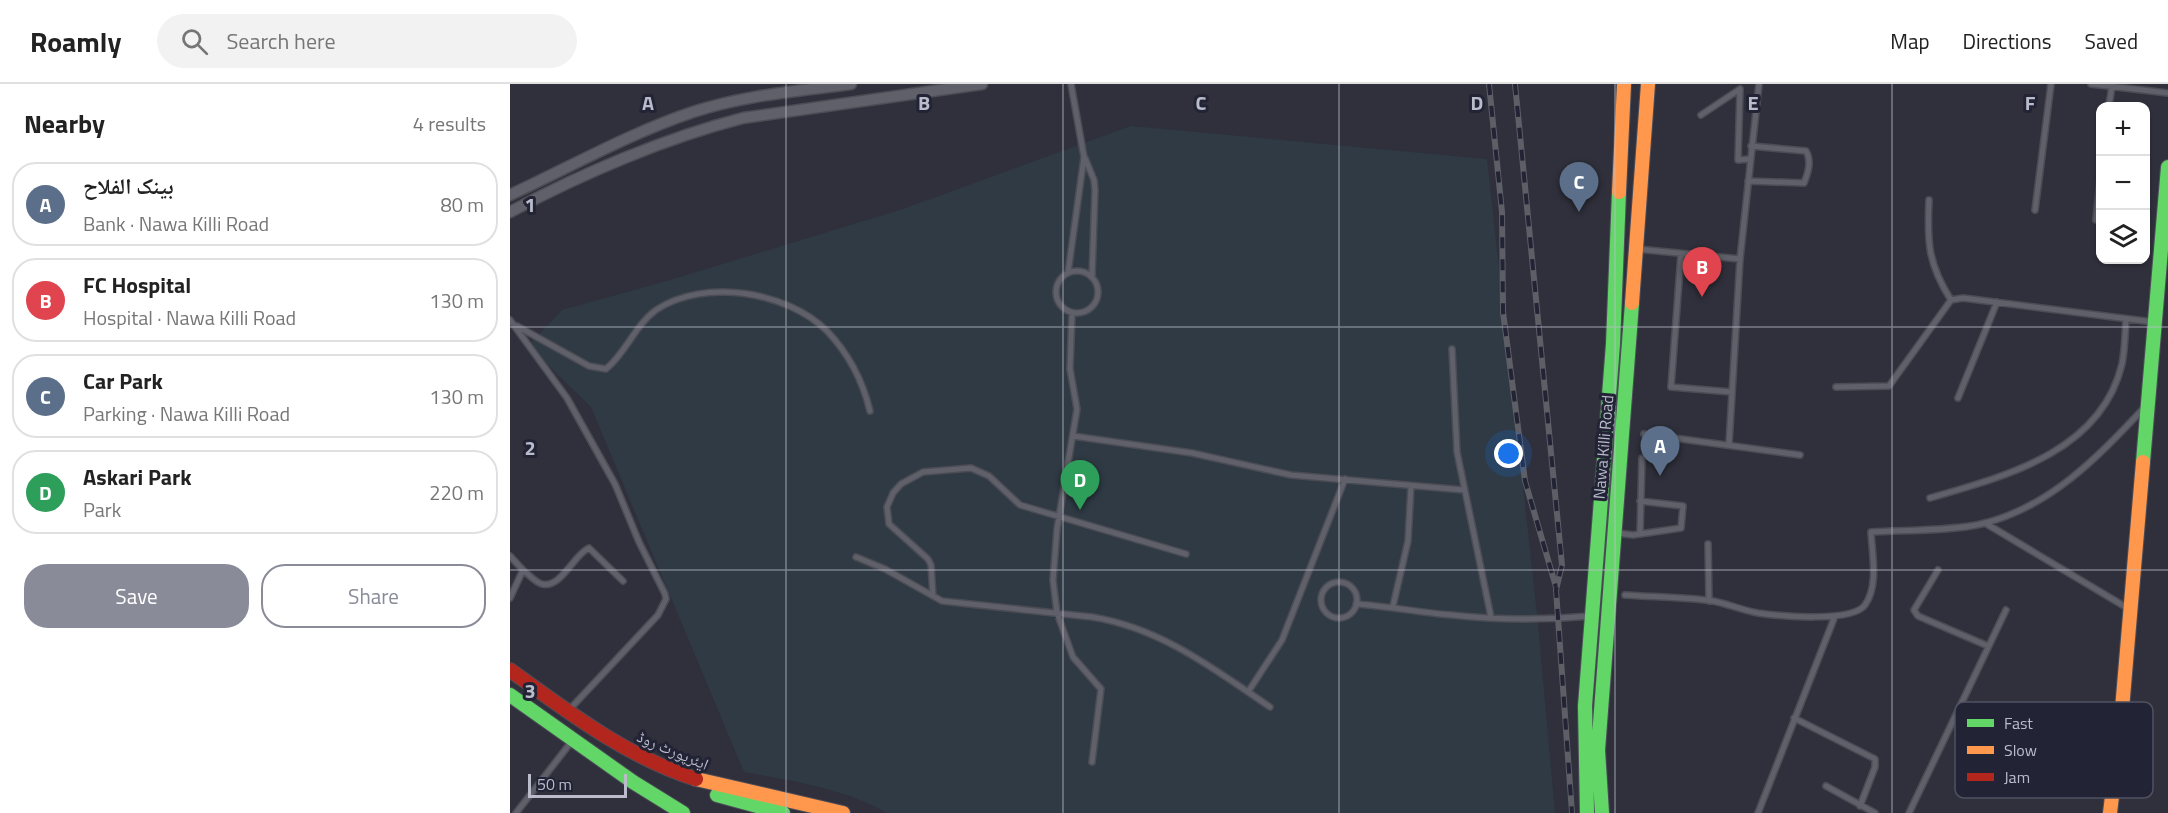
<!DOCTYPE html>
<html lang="en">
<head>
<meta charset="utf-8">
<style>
  :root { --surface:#fff; --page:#f2f2f2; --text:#222; --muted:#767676; --line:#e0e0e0; --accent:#898b99 }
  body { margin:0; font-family:"Titillium Web","Noto Naskh Arabic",sans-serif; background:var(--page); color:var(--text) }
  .controls { position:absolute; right:18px; top:18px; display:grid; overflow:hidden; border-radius:12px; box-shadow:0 2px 4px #0004 }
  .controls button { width:54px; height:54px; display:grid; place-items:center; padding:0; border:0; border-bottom:2px solid var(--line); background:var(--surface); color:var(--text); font:30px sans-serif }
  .scale { position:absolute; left:18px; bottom:15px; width:99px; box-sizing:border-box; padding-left:6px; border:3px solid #babccb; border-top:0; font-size:16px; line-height:21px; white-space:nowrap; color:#babccb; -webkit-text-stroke:4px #222436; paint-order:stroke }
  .you { position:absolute; left:999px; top:370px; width:21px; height:21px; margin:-15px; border:4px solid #fff; border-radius:50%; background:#1a73e8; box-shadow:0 0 0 9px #1a73e833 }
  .badge { display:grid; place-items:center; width:39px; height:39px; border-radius:50%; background:var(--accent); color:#fff; font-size:20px; font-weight:700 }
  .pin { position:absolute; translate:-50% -50px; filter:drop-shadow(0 2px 3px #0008) }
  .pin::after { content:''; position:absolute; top:32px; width:21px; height:18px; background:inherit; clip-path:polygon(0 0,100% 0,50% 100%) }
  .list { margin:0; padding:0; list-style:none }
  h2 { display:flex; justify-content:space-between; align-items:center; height:78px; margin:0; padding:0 24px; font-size:26px }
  h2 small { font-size:20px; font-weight:400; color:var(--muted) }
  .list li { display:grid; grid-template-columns:39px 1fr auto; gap:18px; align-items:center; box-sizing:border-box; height:84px; margin:0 12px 12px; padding:0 12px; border:2px solid var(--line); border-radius:24px }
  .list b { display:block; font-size:22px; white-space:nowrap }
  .list p { margin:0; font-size:20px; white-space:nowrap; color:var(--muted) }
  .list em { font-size:20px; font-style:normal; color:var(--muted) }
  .actions { display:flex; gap:12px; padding:18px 24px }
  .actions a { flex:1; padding:14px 0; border:2px solid var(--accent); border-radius:24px; text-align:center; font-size:21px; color:var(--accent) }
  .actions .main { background:var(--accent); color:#fff }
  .icon { flex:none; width:33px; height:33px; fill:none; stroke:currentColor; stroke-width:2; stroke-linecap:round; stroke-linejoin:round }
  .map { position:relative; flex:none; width:1658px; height:729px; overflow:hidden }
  header { display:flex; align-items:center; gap:36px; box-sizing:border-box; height:84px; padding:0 30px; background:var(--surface); border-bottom:2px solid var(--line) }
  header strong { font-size:28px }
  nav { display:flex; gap:33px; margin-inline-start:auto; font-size:21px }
  .search { width:420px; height:54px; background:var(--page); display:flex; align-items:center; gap:15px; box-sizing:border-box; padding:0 21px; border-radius:33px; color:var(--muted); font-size:22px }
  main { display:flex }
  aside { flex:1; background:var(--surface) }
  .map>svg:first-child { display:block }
  .green { fill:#2f3a44 }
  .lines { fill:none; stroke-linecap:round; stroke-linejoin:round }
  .lane-casing { stroke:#4b4c54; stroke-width:8 }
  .street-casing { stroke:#4b4c54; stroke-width:13 }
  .fast-casing { stroke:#4c4d58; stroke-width:16 }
  .slow-casing { stroke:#4c4d58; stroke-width:16 }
  .jam-casing { stroke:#4c4d58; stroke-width:16 }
  .lane { stroke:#5f6069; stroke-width:5 }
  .street { stroke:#5f6069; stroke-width:10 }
  .fast { stroke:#63d668; stroke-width:14 }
  .slow { stroke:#ff974d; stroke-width:14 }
  .jam { stroke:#b3261e; stroke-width:14 }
  .rail-casing { stroke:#5d5e66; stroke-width:6 }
  .rail { stroke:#222436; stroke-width:4; stroke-dasharray:11; stroke-linecap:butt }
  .grid { fill:none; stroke:#babccb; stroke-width:1.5; stroke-opacity:0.55 }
  .labels { text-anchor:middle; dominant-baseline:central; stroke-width:6; stroke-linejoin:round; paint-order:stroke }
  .street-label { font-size:16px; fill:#babccb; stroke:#222436 }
  .key { fill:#222436; stroke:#505263; stroke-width:1.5 }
  .key-label { font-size:16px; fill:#babccb }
  .grid-label { font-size:20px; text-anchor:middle; font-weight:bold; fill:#babccb; stroke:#222436; stroke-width:6; stroke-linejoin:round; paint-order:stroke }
</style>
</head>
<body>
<header>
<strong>Roamly</strong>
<div class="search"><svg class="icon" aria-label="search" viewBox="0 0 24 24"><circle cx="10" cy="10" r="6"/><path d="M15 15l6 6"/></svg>Search here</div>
<nav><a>Map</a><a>Directions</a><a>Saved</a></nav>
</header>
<main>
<aside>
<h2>Nearby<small>4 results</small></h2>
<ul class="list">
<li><span class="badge" style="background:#5c6f8a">A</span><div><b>بینک الفلاح</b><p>Bank · Nawa Killi Road</p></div><em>80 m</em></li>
<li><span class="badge" style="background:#e0444e">B</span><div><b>FC Hospital</b><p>Hospital · Nawa Killi Road</p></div><em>130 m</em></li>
<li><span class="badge" style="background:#5c6f8a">C</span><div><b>Car Park</b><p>Parking · Nawa Killi Road</p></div><em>130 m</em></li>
<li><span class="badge" style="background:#2e9e5b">D</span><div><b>Askari Park</b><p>Park</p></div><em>220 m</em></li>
</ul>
<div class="actions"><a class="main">Save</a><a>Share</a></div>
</aside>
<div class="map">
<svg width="1658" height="729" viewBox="0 0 1658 729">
  <rect width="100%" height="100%" fill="#2f303b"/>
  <path class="green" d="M621,42L977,75L1027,530L1045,729H377C333,704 283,697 234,688L81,323L18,262L52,226L160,196L393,125Z"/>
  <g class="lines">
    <defs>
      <path id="lane" d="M1581,0L1658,9
        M1599,22L1602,2
        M1191,31L1230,5L1228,76L1240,75
        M575,74L584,96L585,106L582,193
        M1238,97L1294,99C1298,89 1302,77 1296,67L1241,62
        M1419,116C1417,158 1418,180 1441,216
        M1525,126L1541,0
        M1586,136L1590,97
        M1127,165L1230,175
        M1171,170L1161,303L1222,308
        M546 208a21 21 0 1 1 42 0a21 21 0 1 1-42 0Z
        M558,189L574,73L561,0
        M562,229L560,285L567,325L547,445L543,496L547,529L563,573L591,605L582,678
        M0,236L57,314L105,400L129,458L155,510L156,515L148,531L59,626
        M7,242L79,282L96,285C116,269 125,241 146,226C194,194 277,207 317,247C338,269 353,298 360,327
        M942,265L947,368L981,533
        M1326,303L1379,302L1441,216L1453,214L1643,238
        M1448,314L1487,218
        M1134,350L1290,371
        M563,352L682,369L781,391L954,406
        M1219,360L1230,175L1249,0
        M1420,414C1496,392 1591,368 1612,280C1615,265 1615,250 1616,235
        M1475,439L1619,525
        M1107,449L1123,451L1171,444L1173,422L1130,417
        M1130,450L1132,374
        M1198,460L1199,517
        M0,472L13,486L0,514
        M346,473L375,485L432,517L582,533C651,544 704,585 760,623
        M13,486C18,490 26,499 32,500C51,505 64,470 79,464L113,497
        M1428,486L1404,526L1408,532L1478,562
        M811 516a18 18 0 1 1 36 0a18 18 0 1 1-36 0Z
        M1115,511C1144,513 1174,513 1203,517C1218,520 1232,526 1248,529C1269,532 1342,539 1355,521C1369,501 1362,470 1361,448C1393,446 1442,447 1471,440C1539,424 1587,374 1633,325
        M423,512L421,481L418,475L379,440L377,423L383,409L391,400L413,388L461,384L479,392L510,421L676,470
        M846,520C879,522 910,529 942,531C988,536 1035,536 1081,532
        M883,522L898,457L901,402
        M738,608L772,556L835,395
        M1284,634L1365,675V683L1350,722
        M1316,702L1365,729
        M6,729L62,657
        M1248,729L1325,532
        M1399,729L1496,526"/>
      <path id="street" d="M0,111C60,83 120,49 183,28C234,11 289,7 341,0
        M0,128C71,90 155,54 233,34L472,0"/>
      <path id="fast" d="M1633,378L1658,83
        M0,611L123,698L173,729
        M207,711L273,729
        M1077,729L1075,622L1103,260L1109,108
        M1092,729L1088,666L1122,219"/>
      <path id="slow" d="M1109,108L1114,0
        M1122,219L1138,0
        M186,695L333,729
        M1600,729L1611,637L1633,378"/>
      <path id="jam" d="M0,586C58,628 117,673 186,695"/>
    </defs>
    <use href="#lane" class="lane-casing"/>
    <use href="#street" class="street-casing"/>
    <use href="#fast" class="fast-casing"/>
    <use href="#slow" class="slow-casing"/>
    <use href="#jam" class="jam-casing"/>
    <use href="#lane" class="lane"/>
    <use href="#street" class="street"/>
    <use href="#fast" class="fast"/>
    <use href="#slow" class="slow"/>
    <use href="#jam" class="jam"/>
    <defs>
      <path id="rail" d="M979,0L992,128L993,228L1015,397L1046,503
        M1005,0L1052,481L1046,506L1062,729"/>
    </defs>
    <use href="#rail" class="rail-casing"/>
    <use href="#rail" class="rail"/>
  </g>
  <path class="grid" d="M276,0V729M553,0V729M829,0V729M1105,0V729M1382,0V729M0,243H1658M0,486H1658"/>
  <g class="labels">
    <g class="street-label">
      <text transform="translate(1093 363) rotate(-85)">Nawa Killi Road</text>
      <text transform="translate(163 666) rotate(23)">ایئرپورٹ روڈ</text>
    </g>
  </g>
  <rect x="1445" y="618" width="198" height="96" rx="9" class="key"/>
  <rect x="1457" y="635" width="27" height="8" fill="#63d668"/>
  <rect x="1457" y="662" width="27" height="8" fill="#ff974d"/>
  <rect x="1457" y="689" width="27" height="8" fill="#b3261e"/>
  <g class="key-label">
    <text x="1494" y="645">Fast</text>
    <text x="1494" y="672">Slow</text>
    <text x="1494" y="699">Jam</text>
  </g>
  <g class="grid-label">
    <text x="138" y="26">A</text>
    <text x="414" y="26">B</text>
    <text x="691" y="26">C</text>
    <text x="967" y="26">D</text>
    <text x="1243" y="26">E</text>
    <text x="1520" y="26">F</text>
    <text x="20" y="128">1</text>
    <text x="20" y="371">2</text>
    <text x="20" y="614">3</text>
  </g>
</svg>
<div class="controls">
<button>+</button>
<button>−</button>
<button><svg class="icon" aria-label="layers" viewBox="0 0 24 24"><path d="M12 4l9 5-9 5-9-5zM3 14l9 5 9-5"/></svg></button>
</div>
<div class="scale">50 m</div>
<div class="you"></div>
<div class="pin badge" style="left:1150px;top:392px;background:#5c6f8a">A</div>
<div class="pin badge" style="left:1192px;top:213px;background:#e0444e">B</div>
<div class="pin badge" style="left:1069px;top:128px;background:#5c6f8a">C</div>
<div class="pin badge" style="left:570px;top:426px;background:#2e9e5b">D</div>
</div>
</main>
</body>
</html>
